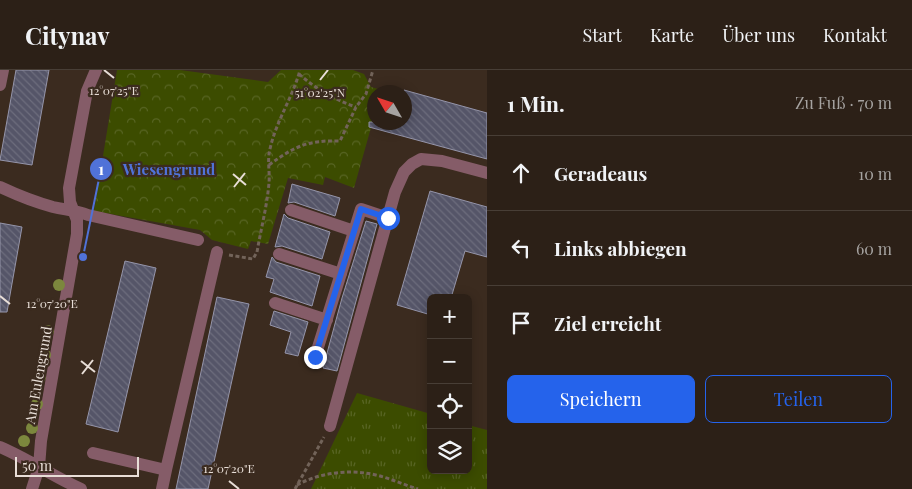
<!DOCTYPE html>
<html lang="de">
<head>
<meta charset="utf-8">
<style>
  :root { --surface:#2c2017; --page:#382d24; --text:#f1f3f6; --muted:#a6a3a1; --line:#483e36; --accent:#2563eb }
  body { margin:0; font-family:"Playfair Display",serif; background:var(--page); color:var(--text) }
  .controls { position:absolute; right:15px; bottom:15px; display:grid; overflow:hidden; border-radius:8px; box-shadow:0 2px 12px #0003 }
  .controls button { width:45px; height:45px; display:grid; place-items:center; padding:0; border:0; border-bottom:1px solid var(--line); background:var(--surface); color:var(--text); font:25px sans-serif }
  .compass { position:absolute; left:367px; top:15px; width:45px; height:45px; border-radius:50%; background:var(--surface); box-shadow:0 2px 12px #0003; rotate:309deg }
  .scale { position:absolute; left:15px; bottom:12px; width:124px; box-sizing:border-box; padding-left:5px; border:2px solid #e8ded7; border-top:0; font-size:14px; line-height:18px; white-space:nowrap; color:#e8ded7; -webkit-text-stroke:4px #3b2b1f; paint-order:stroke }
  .stop { position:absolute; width:15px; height:15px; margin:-11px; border:4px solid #2563eb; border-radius:50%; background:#fff }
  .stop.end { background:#2563eb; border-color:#fff; box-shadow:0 1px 5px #0008 }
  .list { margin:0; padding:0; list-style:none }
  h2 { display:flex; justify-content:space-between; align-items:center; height:65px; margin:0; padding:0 20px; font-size:21px }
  h2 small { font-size:16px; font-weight:400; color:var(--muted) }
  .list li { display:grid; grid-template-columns:32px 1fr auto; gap:15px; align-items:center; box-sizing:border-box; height:75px; padding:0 20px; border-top:1px solid var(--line) }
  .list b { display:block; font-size:19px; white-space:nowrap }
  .list em { font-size:16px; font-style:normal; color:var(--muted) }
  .actions { display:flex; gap:10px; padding:15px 20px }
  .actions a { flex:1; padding:11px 0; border:1px solid var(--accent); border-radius:8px; text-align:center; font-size:18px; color:var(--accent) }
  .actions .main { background:var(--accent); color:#fff }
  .icon { flex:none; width:28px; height:28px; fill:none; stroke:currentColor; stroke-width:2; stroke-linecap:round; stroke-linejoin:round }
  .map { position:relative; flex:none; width:487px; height:419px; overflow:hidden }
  header { display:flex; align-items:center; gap:30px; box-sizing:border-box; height:70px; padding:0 25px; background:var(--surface); border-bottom:1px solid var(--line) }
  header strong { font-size:24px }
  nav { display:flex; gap:28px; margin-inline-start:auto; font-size:18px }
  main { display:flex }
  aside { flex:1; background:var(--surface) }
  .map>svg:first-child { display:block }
  .grass { fill:url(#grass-tufts) }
  .forest { fill:url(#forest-crowns) }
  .building { fill:url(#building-back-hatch); stroke:#9595aa }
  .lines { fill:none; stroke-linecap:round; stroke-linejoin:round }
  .path { stroke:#726359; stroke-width:3; stroke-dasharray:4 2.5; stroke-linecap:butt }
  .minor { stroke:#855c68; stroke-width:12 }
  .tree { fill:#7c873d }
  .route { stroke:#2563eb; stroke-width:6 }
  .ticks { fill:none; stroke:#e8ded7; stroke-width:2 }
  .labels { text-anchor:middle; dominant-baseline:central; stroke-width:4.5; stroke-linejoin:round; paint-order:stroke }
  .street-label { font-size:14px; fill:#e8ded7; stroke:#3b2b1f }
  .ticks-label { font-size:12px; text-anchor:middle; fill:#e8ded7; stroke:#3b2b1f; stroke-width:4.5; stroke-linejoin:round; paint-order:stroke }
  .leader { fill:none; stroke:#5072d8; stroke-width:2 }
  .callout-dot { fill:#5072d8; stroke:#3b2b1f; stroke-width:2 }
  .mark-label { font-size:15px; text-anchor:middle; font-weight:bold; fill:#fff }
  .callout-label { font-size:15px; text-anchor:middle; font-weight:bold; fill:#5072d8; stroke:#3b2b1f; stroke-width:4.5; stroke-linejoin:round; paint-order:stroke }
</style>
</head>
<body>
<header>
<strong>Citynav</strong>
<nav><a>Start</a><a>Karte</a><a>Über uns</a><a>Kontakt</a></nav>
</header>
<main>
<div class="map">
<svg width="487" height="419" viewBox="0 0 487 419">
  <defs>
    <pattern id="grass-tufts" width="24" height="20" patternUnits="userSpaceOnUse" patternTransform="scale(1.25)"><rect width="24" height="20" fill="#3c4c00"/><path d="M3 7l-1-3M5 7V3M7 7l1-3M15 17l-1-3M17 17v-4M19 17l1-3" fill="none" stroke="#586524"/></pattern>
    <pattern id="forest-crowns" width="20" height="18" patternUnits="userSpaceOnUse" patternTransform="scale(1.25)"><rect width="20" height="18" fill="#3c4c00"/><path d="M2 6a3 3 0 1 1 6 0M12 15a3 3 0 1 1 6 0" fill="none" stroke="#586524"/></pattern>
    <pattern id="building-back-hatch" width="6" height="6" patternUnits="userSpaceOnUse" patternTransform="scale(1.25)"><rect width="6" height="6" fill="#555568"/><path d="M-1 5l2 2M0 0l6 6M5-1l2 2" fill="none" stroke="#6d6d7d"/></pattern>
  </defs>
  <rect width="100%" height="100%" fill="#3b2b1f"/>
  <path class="grass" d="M357,323L431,344V400H468V355L487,360V419H311Z"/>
  <path class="forest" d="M117,0H180L268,12L281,0H353L364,4L371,17L382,20V22H374V47L354,118L325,107L323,115L288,108L268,174L251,171L248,179L212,170L200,160L94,141Z"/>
  <path class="building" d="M16,0H49L32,95L0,90Z
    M404,20L487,43V89L369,57V52H404Z
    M292,114L340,128L335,146L294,132L288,133Z
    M430,121L487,137V187L465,181L451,228H431V245L397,235Z
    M284,144L288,148L330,162L322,189L282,176L275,177Z
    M366,151L377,154L337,301L323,298L342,228Z
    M0,153L22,157L7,242H0Z
    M272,187L276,192L320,206L312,236L270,222L274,209L266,207Z
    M125,191L156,198L118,362L86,354Z
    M217,227L249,234L247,242L208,419H176Z
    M274,241L308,252L298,286L285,283L291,262L270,255Z"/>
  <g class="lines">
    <path class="path" d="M299,4C316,19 335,30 356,37
      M269,95C295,76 308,70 340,71L356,37L366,24L373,0
      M229,185L253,189L257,182C261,159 267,136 269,113C270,102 267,90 270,79C276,51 293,27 300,0
      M297,415C317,404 343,400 365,403C383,405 401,414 418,419
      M295,419L324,367"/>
    <path class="minor" d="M0,15L3,0
      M0,117C17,125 34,132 53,137C66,140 75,140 88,145L198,170
      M291,140L354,161
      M279,184L341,204
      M275,233L327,250
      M315,287L361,139L388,148
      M330,356L395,122L404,102L412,94L421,89L442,91L487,103
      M0,377C28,389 53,406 81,419
      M93,383L166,400L217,182
      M32,419L39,397L41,371L77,164V150L70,132L69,118L87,21L96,0
      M162,419L166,400"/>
  </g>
  <g class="tree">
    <circle cx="59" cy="215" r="6"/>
    <circle cx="48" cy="261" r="6"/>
    <circle cx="45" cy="285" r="6"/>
    <circle cx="40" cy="307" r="6"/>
    <circle cx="37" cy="334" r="6"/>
    <circle cx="32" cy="358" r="6"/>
    <circle cx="24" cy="371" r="6"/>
  </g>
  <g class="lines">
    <path class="route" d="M315,287L361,139L388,148"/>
  </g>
  <path class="ticks" d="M104,0L114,8M320,10L328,0M233,104L246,115M234,117L245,103M0,226L10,234M81,291L95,302M82,304L93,290M229,411L239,419"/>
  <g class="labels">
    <g class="street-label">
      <text transform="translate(38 305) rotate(-80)">Am Eulengrund</text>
    </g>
  </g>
  <g class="ticks-label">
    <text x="114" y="25">12°07'25"E</text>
    <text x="320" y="27">51°02'25"N</text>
    <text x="52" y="238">12°07'20"E</text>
    <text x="229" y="403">12°07'20"E</text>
  </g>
  <path class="leader" d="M83 187L101 99"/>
  <g class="callout-dot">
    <circle cx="83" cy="187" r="5"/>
    <circle cx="101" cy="99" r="12"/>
  </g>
  <g class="mark-label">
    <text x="101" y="105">1</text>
  </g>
  <g class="callout-label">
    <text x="169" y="105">Wiesengrund</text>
  </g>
</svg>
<div class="controls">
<button>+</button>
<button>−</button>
<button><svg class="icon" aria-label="locate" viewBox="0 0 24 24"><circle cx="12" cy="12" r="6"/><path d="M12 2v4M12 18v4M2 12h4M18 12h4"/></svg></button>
<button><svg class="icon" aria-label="layers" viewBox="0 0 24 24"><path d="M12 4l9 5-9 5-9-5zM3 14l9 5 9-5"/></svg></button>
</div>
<svg class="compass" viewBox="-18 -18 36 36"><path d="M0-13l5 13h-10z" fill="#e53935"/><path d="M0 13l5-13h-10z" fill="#a6a3a1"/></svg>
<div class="scale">50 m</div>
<div class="stop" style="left:388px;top:148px"></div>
<div class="stop end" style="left:315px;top:287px"></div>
</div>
<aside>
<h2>1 Min.<small>Zu Fuß · 70 m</small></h2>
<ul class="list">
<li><svg class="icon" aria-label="ahead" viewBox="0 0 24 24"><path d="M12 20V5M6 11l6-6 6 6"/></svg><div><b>Geradeaus</b></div><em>10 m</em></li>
<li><svg class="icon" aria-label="left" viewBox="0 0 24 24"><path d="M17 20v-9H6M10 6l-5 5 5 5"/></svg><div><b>Links abbiegen</b></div><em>60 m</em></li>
<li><svg class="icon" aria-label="arrive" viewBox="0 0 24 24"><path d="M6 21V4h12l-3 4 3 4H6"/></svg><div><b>Ziel erreicht</b></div></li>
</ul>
<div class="actions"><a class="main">Speichern</a><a>Teilen</a></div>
</aside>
</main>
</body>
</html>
